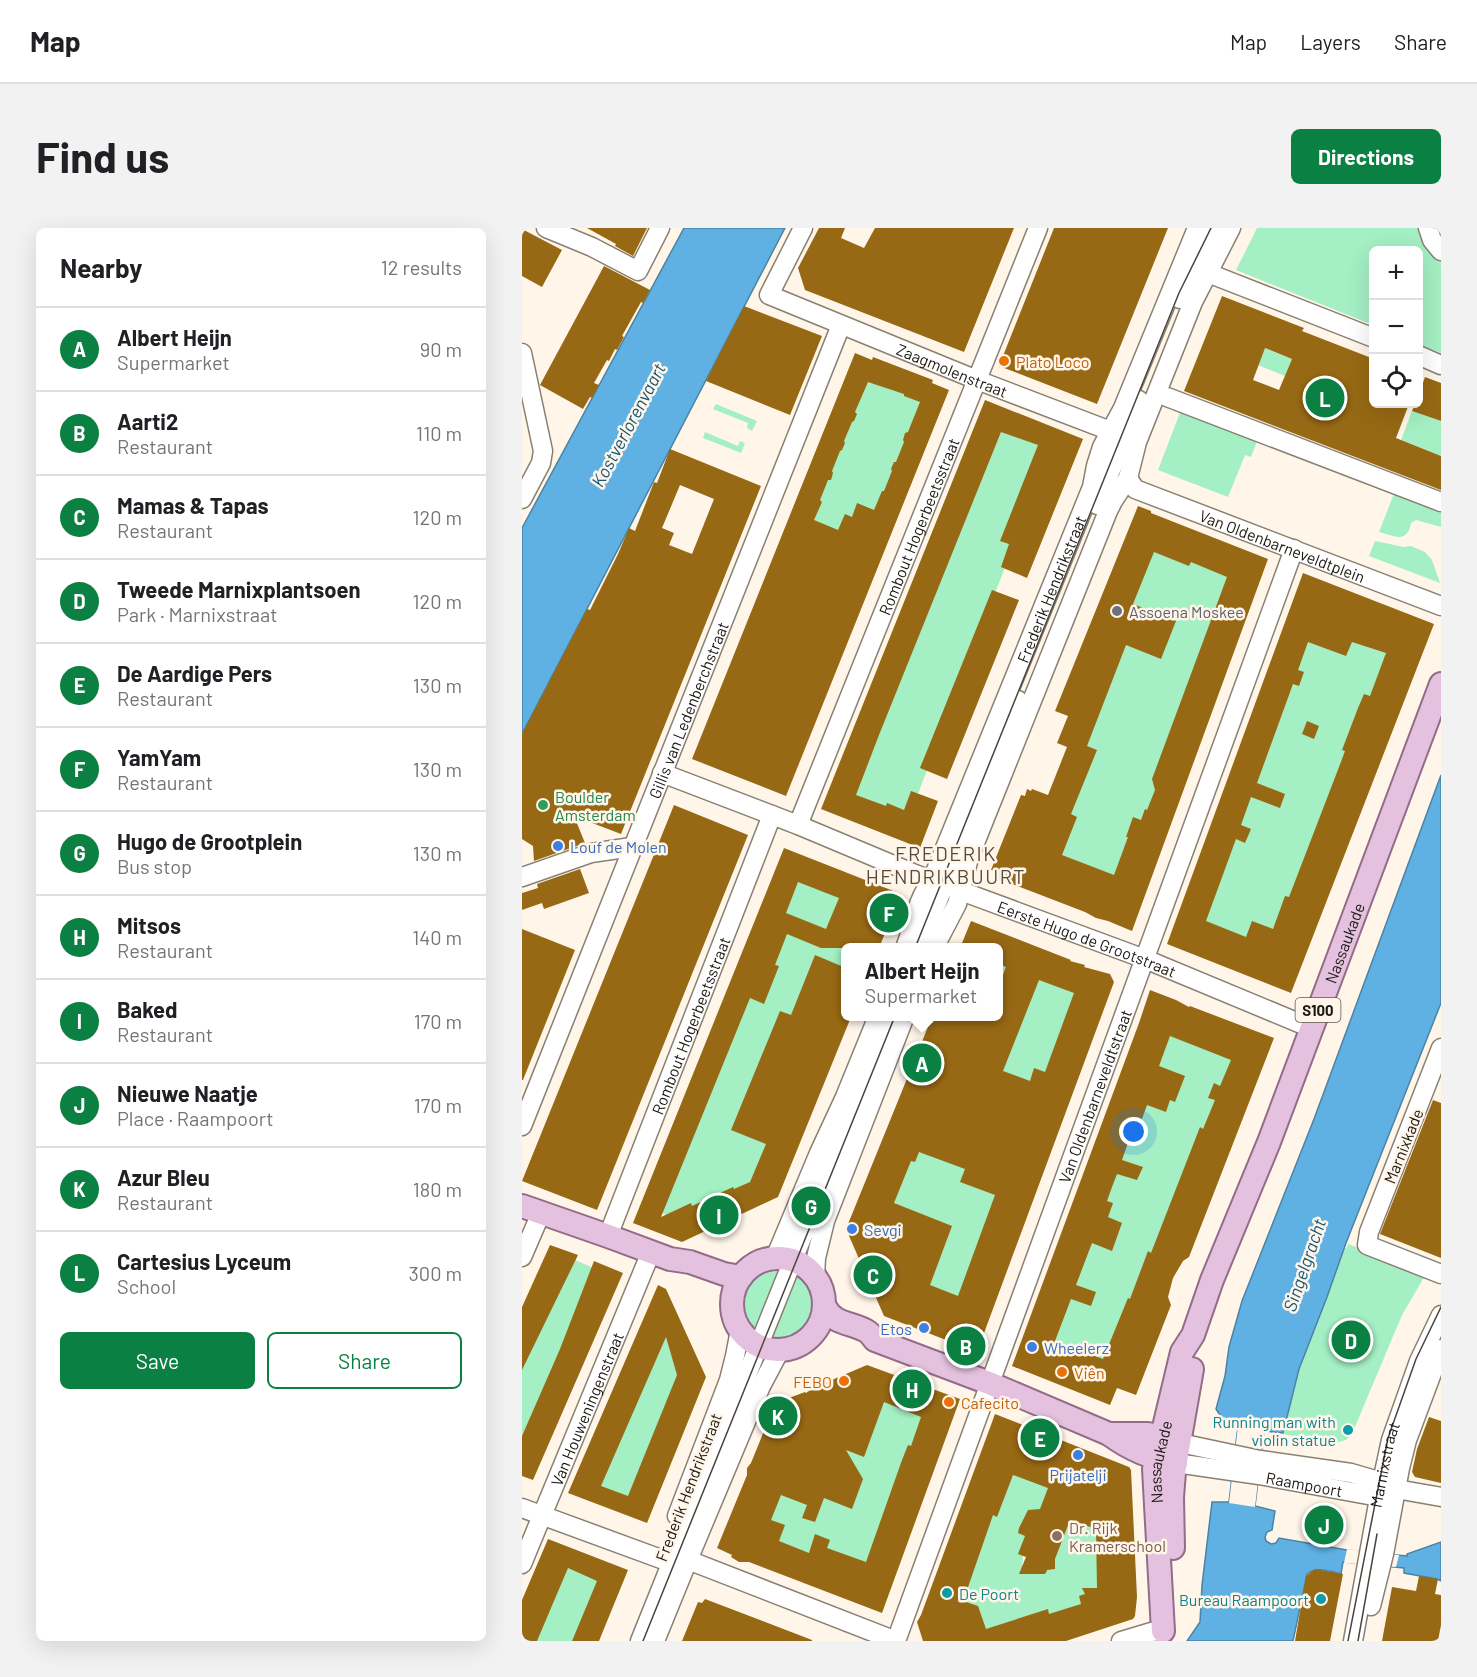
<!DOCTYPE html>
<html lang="en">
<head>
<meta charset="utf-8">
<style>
  :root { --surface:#fff; --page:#f2f2f2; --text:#202124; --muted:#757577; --line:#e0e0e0; --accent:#0b8043 }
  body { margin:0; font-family:Barlow,sans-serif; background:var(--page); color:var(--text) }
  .controls { position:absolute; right:18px; top:18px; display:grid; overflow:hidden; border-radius:9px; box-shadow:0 6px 24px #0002 }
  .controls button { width:54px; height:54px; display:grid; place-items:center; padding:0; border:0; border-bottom:2px solid var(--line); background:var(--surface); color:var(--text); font:30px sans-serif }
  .you { position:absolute; left:612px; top:904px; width:21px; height:21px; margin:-15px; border:4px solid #fff; border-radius:50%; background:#1a73e8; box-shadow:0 0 0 9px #1a73e833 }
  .badge { display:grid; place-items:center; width:39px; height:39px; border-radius:50%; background:var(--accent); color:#fff; font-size:20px; font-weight:700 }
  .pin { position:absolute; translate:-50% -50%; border:3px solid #fff; box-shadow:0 2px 6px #0006 }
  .popup { position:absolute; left:319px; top:715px; width:162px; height:78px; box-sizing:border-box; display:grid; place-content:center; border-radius:9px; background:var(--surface); filter:drop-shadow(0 2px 4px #0005); font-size:20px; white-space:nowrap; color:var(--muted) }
  .popup b { font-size:22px; color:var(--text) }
  .popup::after { content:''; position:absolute; left:50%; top:100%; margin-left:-12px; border:12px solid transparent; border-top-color:var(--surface) }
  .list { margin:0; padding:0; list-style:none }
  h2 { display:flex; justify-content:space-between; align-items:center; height:78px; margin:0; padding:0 24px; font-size:26px }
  h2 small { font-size:20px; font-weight:400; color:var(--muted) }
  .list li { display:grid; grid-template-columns:39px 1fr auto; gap:18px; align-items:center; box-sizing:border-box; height:84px; padding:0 24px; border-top:2px solid var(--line) }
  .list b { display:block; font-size:22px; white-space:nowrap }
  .list p { margin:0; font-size:20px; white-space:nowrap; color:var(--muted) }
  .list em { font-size:20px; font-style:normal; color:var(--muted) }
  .actions { display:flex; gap:12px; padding:18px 24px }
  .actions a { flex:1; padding:14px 0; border:2px solid var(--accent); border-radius:9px; text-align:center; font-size:21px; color:var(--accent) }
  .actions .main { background:var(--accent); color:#fff }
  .icon { flex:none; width:33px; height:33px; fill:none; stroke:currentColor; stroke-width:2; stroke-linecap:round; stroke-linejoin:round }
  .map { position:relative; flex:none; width:919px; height:1413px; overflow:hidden; border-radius:9px }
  header { display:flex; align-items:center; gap:36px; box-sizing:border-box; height:84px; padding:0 30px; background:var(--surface); border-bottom:2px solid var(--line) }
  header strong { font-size:28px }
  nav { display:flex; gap:33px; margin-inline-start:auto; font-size:21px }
  .intro { display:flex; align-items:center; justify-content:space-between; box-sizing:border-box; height:144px; padding:0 36px }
  h1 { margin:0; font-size:42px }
  .button { padding:15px 27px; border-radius:9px; background:var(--accent); color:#fff; font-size:21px; font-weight:700 }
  main { display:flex; gap:36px; padding:0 36px }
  aside { flex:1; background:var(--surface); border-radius:9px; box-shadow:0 6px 24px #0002 }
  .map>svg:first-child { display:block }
  .green { fill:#a4efc3 }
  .water { fill:#5fb1e4; stroke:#4b83a5; stroke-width:1.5 }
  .pier { fill:#fff6e9 }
  .building { fill:#976914; fill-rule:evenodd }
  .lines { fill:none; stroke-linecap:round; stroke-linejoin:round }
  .minor-casing { stroke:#898072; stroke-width:21 }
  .major-casing { stroke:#926c89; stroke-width:26 }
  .minor { stroke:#fff; stroke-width:18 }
  .major { stroke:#e4c2df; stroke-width:22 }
  .tram { stroke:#49443e; stroke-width:1.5 }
  .food-dot { fill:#e8710a; stroke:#fff6e9; stroke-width:2 }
  .worship-dot { fill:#6b7280; stroke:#fff6e9; stroke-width:2 }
  .leisure-dot { fill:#2e9e5b; stroke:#fff6e9; stroke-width:2 }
  .shop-dot { fill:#3f7fe0; stroke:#fff6e9; stroke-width:2 }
  .culture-dot { fill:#0f9aa8; stroke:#fff6e9; stroke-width:2 }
  .education-dot { fill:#8d6e63; stroke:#fff6e9; stroke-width:2 }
  .labels { text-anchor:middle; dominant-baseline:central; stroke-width:5; stroke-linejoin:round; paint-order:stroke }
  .shield { fill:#fff6e9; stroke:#5f5a52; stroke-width:1.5 }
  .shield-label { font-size:15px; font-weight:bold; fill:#1b1712 }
  .food-label { font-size:16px; fill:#c56008; stroke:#fff6e9; text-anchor:start }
  .street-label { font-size:16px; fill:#1b1712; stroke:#fff6e9 }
  .worship-label { font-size:16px; fill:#5b616d; stroke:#fff6e9; text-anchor:start }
  .leisure-label { font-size:16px; fill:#27864d; stroke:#fff6e9; text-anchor:start }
  .shop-label { font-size:16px; fill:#366cbe; stroke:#fff6e9; text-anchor:start }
  .culture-label { font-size:16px; fill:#0d838f; stroke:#fff6e9; text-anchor:end }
  .education-label { font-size:16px; fill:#785e54; stroke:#fff6e9; text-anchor:start }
  .water-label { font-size:18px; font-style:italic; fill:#19577a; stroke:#fff6e9 }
  .quarter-label { font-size:20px; letter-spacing:1.5px; fill:#564d40; stroke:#fff6e9 }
</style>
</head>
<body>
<header>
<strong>Map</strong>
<nav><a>Map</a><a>Layers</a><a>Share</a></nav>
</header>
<div class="intro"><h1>Find us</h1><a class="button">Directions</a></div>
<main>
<aside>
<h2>Nearby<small>12 results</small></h2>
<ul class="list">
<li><span class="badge">A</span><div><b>Albert Heijn</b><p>Supermarket</p></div><em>90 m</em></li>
<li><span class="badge">B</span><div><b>Aarti2</b><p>Restaurant</p></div><em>110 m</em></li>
<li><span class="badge">C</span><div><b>Mamas &amp; Tapas</b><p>Restaurant</p></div><em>120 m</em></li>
<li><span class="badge">D</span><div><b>Tweede Marnixplantsoen</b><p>Park · Marnixstraat</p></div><em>120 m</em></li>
<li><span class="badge">E</span><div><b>De Aardige Pers</b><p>Restaurant</p></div><em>130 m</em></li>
<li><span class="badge">F</span><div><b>YamYam</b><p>Restaurant</p></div><em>130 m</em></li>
<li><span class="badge">G</span><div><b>Hugo de Grootplein</b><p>Bus stop</p></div><em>130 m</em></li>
<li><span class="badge">H</span><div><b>Mitsos</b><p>Restaurant</p></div><em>140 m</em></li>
<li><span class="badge">I</span><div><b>Baked</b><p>Restaurant</p></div><em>170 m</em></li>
<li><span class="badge">J</span><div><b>Nieuwe Naatje</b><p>Place · Raampoort</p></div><em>170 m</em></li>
<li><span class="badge">K</span><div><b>Azur Bleu</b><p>Restaurant</p></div><em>180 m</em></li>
<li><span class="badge">L</span><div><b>Cartesius Lyceum</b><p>School</p></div><em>300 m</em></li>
</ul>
<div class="actions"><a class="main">Save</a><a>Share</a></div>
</aside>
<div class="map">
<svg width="919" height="1413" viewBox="0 0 919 1413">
  <rect width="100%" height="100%" fill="#fff6e9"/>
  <path class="green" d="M735,0H896C896,13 909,24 919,32V125L897,116L896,22H852L851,97L714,42Z
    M700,103L770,131L763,148L710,127Z
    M347,142L408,163L252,547L188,521Z
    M194,176L235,193L230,203L225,200L226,195L191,181Z
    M659,182L735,213L729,229L723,227L706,269L636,242Z
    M890,183L919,193V228L879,212Z
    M477,195L530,217L387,589L319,568Z
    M183,204L216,218L218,213L223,215L219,225L181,210Z
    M873,263L919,281V299L894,292L889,295C885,316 873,308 857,304Z
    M627,313L716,345L597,669L501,634Z
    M853,313L882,319L889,318L903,324L910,332L918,355L847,328Z
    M793,374L877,403L755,728L670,695Z
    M272,644L355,673L324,720L323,751L241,953L161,994L123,978Z
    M477,720L571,755L505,904L404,865L432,789L476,788Z
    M641,799L716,823L594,1154L512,1126Z
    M388,914L491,953L440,1092L349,1005Z
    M826,1016L904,1046L880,1087L830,1206L824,1212L813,1215L795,1211L794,1212L761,1206L777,1141L821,1021L825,1020Z
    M43,1028L79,1043L0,1227V1115Z
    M254,1038L259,1040L233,1104C204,1082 219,1041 254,1038Z
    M276,1045C308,1061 288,1116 250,1109Z
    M142,1078L168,1148L112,1283L64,1263Z
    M336,1153L413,1183L346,1359L216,1308Z
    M478,1241L528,1259L501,1324L500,1345L547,1286L575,1277L583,1366L469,1413L436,1366Z
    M41,1335L84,1350L58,1413H6Z"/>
  <path class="water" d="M162,0H263L0,506V300Z
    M919,547V775L824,1015L805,1069L777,1141L761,1205L742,1203L733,1278L753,1283L750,1302L745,1304L743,1309L744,1313L749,1316L754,1315L757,1310L825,1322L885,1328V1326L919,1314V1353L915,1351L882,1345V1340L821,1334L819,1346C807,1343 794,1338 785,1346L771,1413H665L678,1394L680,1357L690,1274H707L716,1198L700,1193V1190L694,1181L703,1148L707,1119L720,1073L792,891Z"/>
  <path class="pier" d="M716,1198L742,1202L733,1279L707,1275Z
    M825,1321L877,1327L874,1339L822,1335Z"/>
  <path class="building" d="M65,0H125L111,28L93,18L94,16Z
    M297,0H323L319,10L342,20L353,0H492L442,124L283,62L276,40Z
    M532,0H646L575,176L477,138Z
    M0,1L40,22L20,59L0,48Z
    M82,38L128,62L121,75L119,74L100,108L102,109L95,122L93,121L87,133L85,132L72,155L77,157L70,170L68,169L61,181L18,157Z
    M700,68L782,100L780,103L852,131V176H887L874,210L919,228V262L662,163ZM743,120L770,131L757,162L731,152Z
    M222,78L300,108L268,187L184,153Z
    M333,125L350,132L351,129L411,152L410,155L427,162L264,568L170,531ZM346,154L382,166V168L398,174L386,204L383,205L381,212L382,214L374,234H372L369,241L370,243L362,263H360L352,282L335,275L330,289L323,286L316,302L292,292L300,274L298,272L306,252H309L311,245L310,243L318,223L320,222L323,215L322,213L330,194L332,193L335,186L333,184Z
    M903,149L919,155V193L890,183L893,176H897V166Z
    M463,172L561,211L505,350L479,339L487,316L478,313L516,217L479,204L357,507L334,567L364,578L365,575L382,582L389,563L416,573L398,620L299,581Z
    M148,221L239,258L99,606L52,588L63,615L12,633L11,618L0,611V506L65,381L68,382L96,326L107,300L113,303L132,254L135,255ZM158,257L192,271L170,326L147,317L152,305L140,300Z
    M616,278L629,283V285L746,331L610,703L586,693L574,690L563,684L472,649L475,643L469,642L499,567L503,568L505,561L509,563L510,561L526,567L545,519L535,515L546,488L533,483ZM632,324L667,338L669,334L705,349L630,551L633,562L625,582L623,581L619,592L611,589L604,609H606L592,647L540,627L555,589L549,586L575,522L565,518L604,417L639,431L654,393L611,376Z
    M781,345L912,396L769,765L645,716ZM786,414L824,428L830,414L864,425L848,468L842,466L836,480L820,522L823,523L817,539L767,669L763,668L751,701L730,693L724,709L684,693L714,611L723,615L729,601L719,597L729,569L758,580L763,566L735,555L771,456L777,458L782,444L776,442Z
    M470,362L497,372L425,551L398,540Z
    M785,493L797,498L792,511L780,506Z
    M152,577L226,607L75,982L0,953Z
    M262,620L379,666L357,720H299L265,706L253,737L257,738L242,776L228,770L139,989L169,975L170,978L211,959L212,961L228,954L244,916L209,902L258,783L269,787L293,727L324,740V789H329L256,969L160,1014L111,995ZM276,654L317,670L304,701L264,685Z
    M58,641L67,665L22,681L20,675L0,682V665L16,660L15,656Z
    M449,693L549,732L548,733L563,737L562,739L588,746L592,754L455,1124L362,1088L324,1001L410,789H477V758L484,739L477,736V720H438ZM517,752L552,765L523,844L512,840L508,853L481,843ZM397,924L443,941L438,954L473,967L436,1068L408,1057L430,998L372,975L389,933L393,934Z
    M0,701L53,722L1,852H0Z
    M628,762L654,772L667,779L668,778L752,810L667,1029L661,1033L651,1050L646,1069L649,1077L614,1167L595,1160L588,1177L490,1138L617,795ZM648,808L709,832L698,858L692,855L686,870L693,872L681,901L678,899L629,1025L626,1023L608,1071L606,1070L581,1131L533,1113L549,1071L569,1078L574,1064L554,1057L570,1015L590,1023L600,995L586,989L591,975L585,973L590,959L595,946L615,952L621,939L600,932L615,889L620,891L625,877L644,884L648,872L653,874L663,848L637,838Z
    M911,872L919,875V1030L858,1006Z
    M28,1017L56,1027L0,1142V1079Z
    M72,1033L101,1045L11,1252L0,1248V1208L38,1121Z
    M136,1057L144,1061L184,1149L125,1295L46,1265ZM144,1109L155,1147L106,1268L79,1258Z
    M345,1137L438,1171L360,1385L227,1334H217L209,1329L210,1327L195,1320L225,1247V1240L229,1235L255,1171L259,1177L269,1175L267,1170L283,1164L284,1165L291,1160ZM362,1174L399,1189L389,1218L386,1217L380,1232L344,1334L305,1320L308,1312L293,1306L287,1325L257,1313L263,1297L249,1292L259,1267L285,1277L280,1290L293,1294L302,1270L330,1281L341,1251L324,1222L342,1229Z
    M473,1186L607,1239L609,1242L615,1369L613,1388L611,1391L544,1413H401L395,1394L399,1387ZM491,1247L526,1260L518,1281L506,1282L497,1300L496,1305L503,1308L496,1326L504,1329L497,1346H522L524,1345L525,1342L533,1341V1331L548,1292L574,1301L575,1360H560L563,1366L557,1368L559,1376L527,1386L526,1381L464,1401L456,1378L444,1374L447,1366L444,1365L471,1287L475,1289Z
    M907,1189L919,1193V1255L893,1249L890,1244L895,1221Z
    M26,1311L106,1342L77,1413H50L75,1353L46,1340L15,1413H0V1372Z
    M793,1341L821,1346L808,1413H773L784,1348Z
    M897,1348L916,1351L913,1366L919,1367V1397L916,1413H860L870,1359L894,1363Z
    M183,1371L290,1412V1413H160L176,1374L180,1375Z"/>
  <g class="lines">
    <defs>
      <g id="minor">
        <path d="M24,0L70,19L116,43L138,0"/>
        <path id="s1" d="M281,0L247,67L455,152L599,207"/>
        <path d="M906,0L910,12L919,23"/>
        <path d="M686,45L852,110"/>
        <path d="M658,71L693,0"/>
        <path d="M0,125L21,223L19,235L0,271"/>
        <path d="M896,127L919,137"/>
        <path d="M645,169L919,274"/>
        <path id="s2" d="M606,250L613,261L919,378"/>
        <path d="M575,277L617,172"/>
        <path id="s3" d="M140,545L276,597L393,646L623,731L789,800"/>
        <path id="s4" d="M276,597L516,0"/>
        <path d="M0,649L69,625L110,619"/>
        <path id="s5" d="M383,720C393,695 393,675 410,652L570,259L574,238L580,219L601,180L675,0"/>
        <path d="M397,720L496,472"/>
        <path d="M412,720L435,676L447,630L586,283L591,273L606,250L615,214L671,74L709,0"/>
        <path d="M919,820L847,1004L845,1017L919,1046"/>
        <path id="s6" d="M0,898L319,97"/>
        <path id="s7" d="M86,1008L250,587"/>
        <path d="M0,1029L19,985"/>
        <path d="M253,1030L297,925L323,869L356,788"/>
        <path d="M293,1048L294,1030L303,993L383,788"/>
        <path d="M658,1215L738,1232L829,1245L860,1254L874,1261L919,1269"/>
        <path id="s8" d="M654,1235L737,1247L857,1269"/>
        <path d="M0,1280L139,1331L153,1335L166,1332L374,1413"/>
        <path d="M155,1288L207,1152L213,1128L218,1102"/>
        <path id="s9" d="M0,1336L129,1024"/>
        <path d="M849,1378L862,1326L878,1240L885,1212L919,1121"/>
        <path d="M118,1413L369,788"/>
        <path d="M133,1413L166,1332L239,1158L258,1122"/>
        <path id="s10" d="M374,1413C505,1048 640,685 772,321"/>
        <path d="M599,1413L629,1404L641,1403"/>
        <path d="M831,1413L860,1254L869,1212L897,1133L919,1087"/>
      </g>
      <g id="major">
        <path d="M0,978L86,1008L148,1031L168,1034L202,1046L219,1049"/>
        <circle cx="256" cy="1076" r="46"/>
        <path d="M303,1079C313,1098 331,1094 346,1104C349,1106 350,1109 353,1112L467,1155L587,1206C609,1222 627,1229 654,1235"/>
        <path d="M587,1206H626L653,1213"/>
        <path d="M651,1320L650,1269L652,1244L670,1141"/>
        <path id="s11" d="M641,1403L632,1241L660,1124L671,1107L690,1052L747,914L919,456"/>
      </g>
    </defs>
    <use href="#minor" class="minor-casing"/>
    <use href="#major" class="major-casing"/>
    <use href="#minor" class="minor"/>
    <use href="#major" class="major"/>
    <g class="tram">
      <path d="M393,720L657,65L689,0"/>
      <path d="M121,1413L373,788"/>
      <path id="s12" d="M826,1413L866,1210L894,1131L919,1079"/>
      <path d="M836,1413L855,1306"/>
    </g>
  </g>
  <g class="food-dot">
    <circle cx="482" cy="133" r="6"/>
    <circle cx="540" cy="1144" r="6"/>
    <circle cx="322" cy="1153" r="6"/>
    <circle cx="427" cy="1174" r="6"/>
  </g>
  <circle class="worship-dot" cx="595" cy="383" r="6"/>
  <circle class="leisure-dot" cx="21" cy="577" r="6"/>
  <g class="shop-dot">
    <circle cx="36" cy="618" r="6"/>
    <circle cx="330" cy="1001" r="6"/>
    <circle cx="402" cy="1100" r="6"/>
    <circle cx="510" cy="1119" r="6"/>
    <circle cx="556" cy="1227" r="6"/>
  </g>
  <g class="culture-dot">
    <circle cx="826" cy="1202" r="6"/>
    <circle cx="425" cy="1365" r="6"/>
    <circle cx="799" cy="1371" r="6"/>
  </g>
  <circle class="education-dot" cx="535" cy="1308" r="6"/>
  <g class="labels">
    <rect class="shield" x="773.5" y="770" width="45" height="24" rx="4.5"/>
    <g class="shield-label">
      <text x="796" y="782">S100</text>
    </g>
    <g class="food-label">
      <text x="494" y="133">Plato Loco</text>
      <text x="552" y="1144">Viên</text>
      <text x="310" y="1153" text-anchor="end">FEBO</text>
      <text x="439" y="1174">Cafecito</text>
    </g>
    <g class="street-label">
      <text stroke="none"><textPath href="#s1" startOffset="273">Zaagmolenstraat</textPath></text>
      <text stroke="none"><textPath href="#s4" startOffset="322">Rombout Hogerbeetsstraat</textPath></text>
      <text stroke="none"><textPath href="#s2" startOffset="171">Van Oldenbarneveldtplein</textPath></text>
      <text stroke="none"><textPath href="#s5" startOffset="388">Frederik Hendrikstraat</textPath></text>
      <text stroke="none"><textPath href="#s6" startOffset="448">Gillis van Ledenberchstraat</textPath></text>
      <text stroke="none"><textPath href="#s3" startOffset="456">Eerste Hugo de Grootstraat</textPath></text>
      <text stroke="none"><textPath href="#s11" startOffset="723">Nassaukade</textPath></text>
      <text stroke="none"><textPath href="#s7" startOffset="226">Rombout Hogerbeetsstraat</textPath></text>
      <text stroke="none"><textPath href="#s10" startOffset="580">Van Oldenbarneveldtstraat</textPath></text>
      <text transform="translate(881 918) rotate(-68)">Marnixkade</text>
      <text stroke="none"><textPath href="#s9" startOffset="168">Van Houweningenstraat</textPath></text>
      <text stroke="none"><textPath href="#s11" startOffset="170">Nassaukade</textPath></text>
      <text stroke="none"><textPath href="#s12" startOffset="180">Marnixstraat</textPath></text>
      <text stroke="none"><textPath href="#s8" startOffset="130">Raampoort</textPath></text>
      <text transform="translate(166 1259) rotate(-69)">Frederik Hendrikstraat</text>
    </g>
    <g class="worship-label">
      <text x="607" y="383">Assoena Moskee</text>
    </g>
    <g class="leisure-label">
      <text x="33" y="568">Boulder<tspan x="33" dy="18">Amsterdam</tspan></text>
    </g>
    <g class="shop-label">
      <text x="48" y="618">Louf de Molen</text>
      <text x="342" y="1001">Sevgi</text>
      <text x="390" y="1100" text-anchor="end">Etos</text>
      <text x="522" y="1119">Wheelerz</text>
      <text x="556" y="1246" text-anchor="middle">Prijatelji</text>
    </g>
    <g class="culture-label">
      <text x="814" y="1193">Running man with<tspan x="814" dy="18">violin statue</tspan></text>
      <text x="437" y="1365" text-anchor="start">De Poort</text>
      <text x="787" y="1371">Bureau Raampoort</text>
    </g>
    <g class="education-label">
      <text x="547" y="1299">Dr. Rijk<tspan x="547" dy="18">Kramerschool</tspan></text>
    </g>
    <g class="water-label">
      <text transform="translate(106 197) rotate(-62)">Kostverlorenvaart</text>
      <text transform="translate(782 1037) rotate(-71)">Singelgracht</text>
    </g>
    <g class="quarter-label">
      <text x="424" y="625">FREDERIK<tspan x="424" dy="23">HENDRIKBUURT</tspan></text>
    </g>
  </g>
</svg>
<div class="controls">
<button>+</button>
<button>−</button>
<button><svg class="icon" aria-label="locate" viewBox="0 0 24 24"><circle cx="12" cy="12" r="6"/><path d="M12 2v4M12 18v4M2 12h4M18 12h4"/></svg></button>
</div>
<div class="you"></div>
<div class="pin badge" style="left:400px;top:835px">A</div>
<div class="popup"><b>Albert Heijn</b>Supermarket</div>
<div class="pin badge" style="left:444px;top:1118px">B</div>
<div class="pin badge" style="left:351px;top:1047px">C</div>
<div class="pin badge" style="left:829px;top:1112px">D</div>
<div class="pin badge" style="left:518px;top:1210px">E</div>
<div class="pin badge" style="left:367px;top:685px">F</div>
<div class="pin badge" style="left:289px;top:978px">G</div>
<div class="pin badge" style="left:390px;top:1161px">H</div>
<div class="pin badge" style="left:197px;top:987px">I</div>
<div class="pin badge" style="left:802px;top:1297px">J</div>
<div class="pin badge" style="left:256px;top:1188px">K</div>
<div class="pin badge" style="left:803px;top:170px">L</div>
</div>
</main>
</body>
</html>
